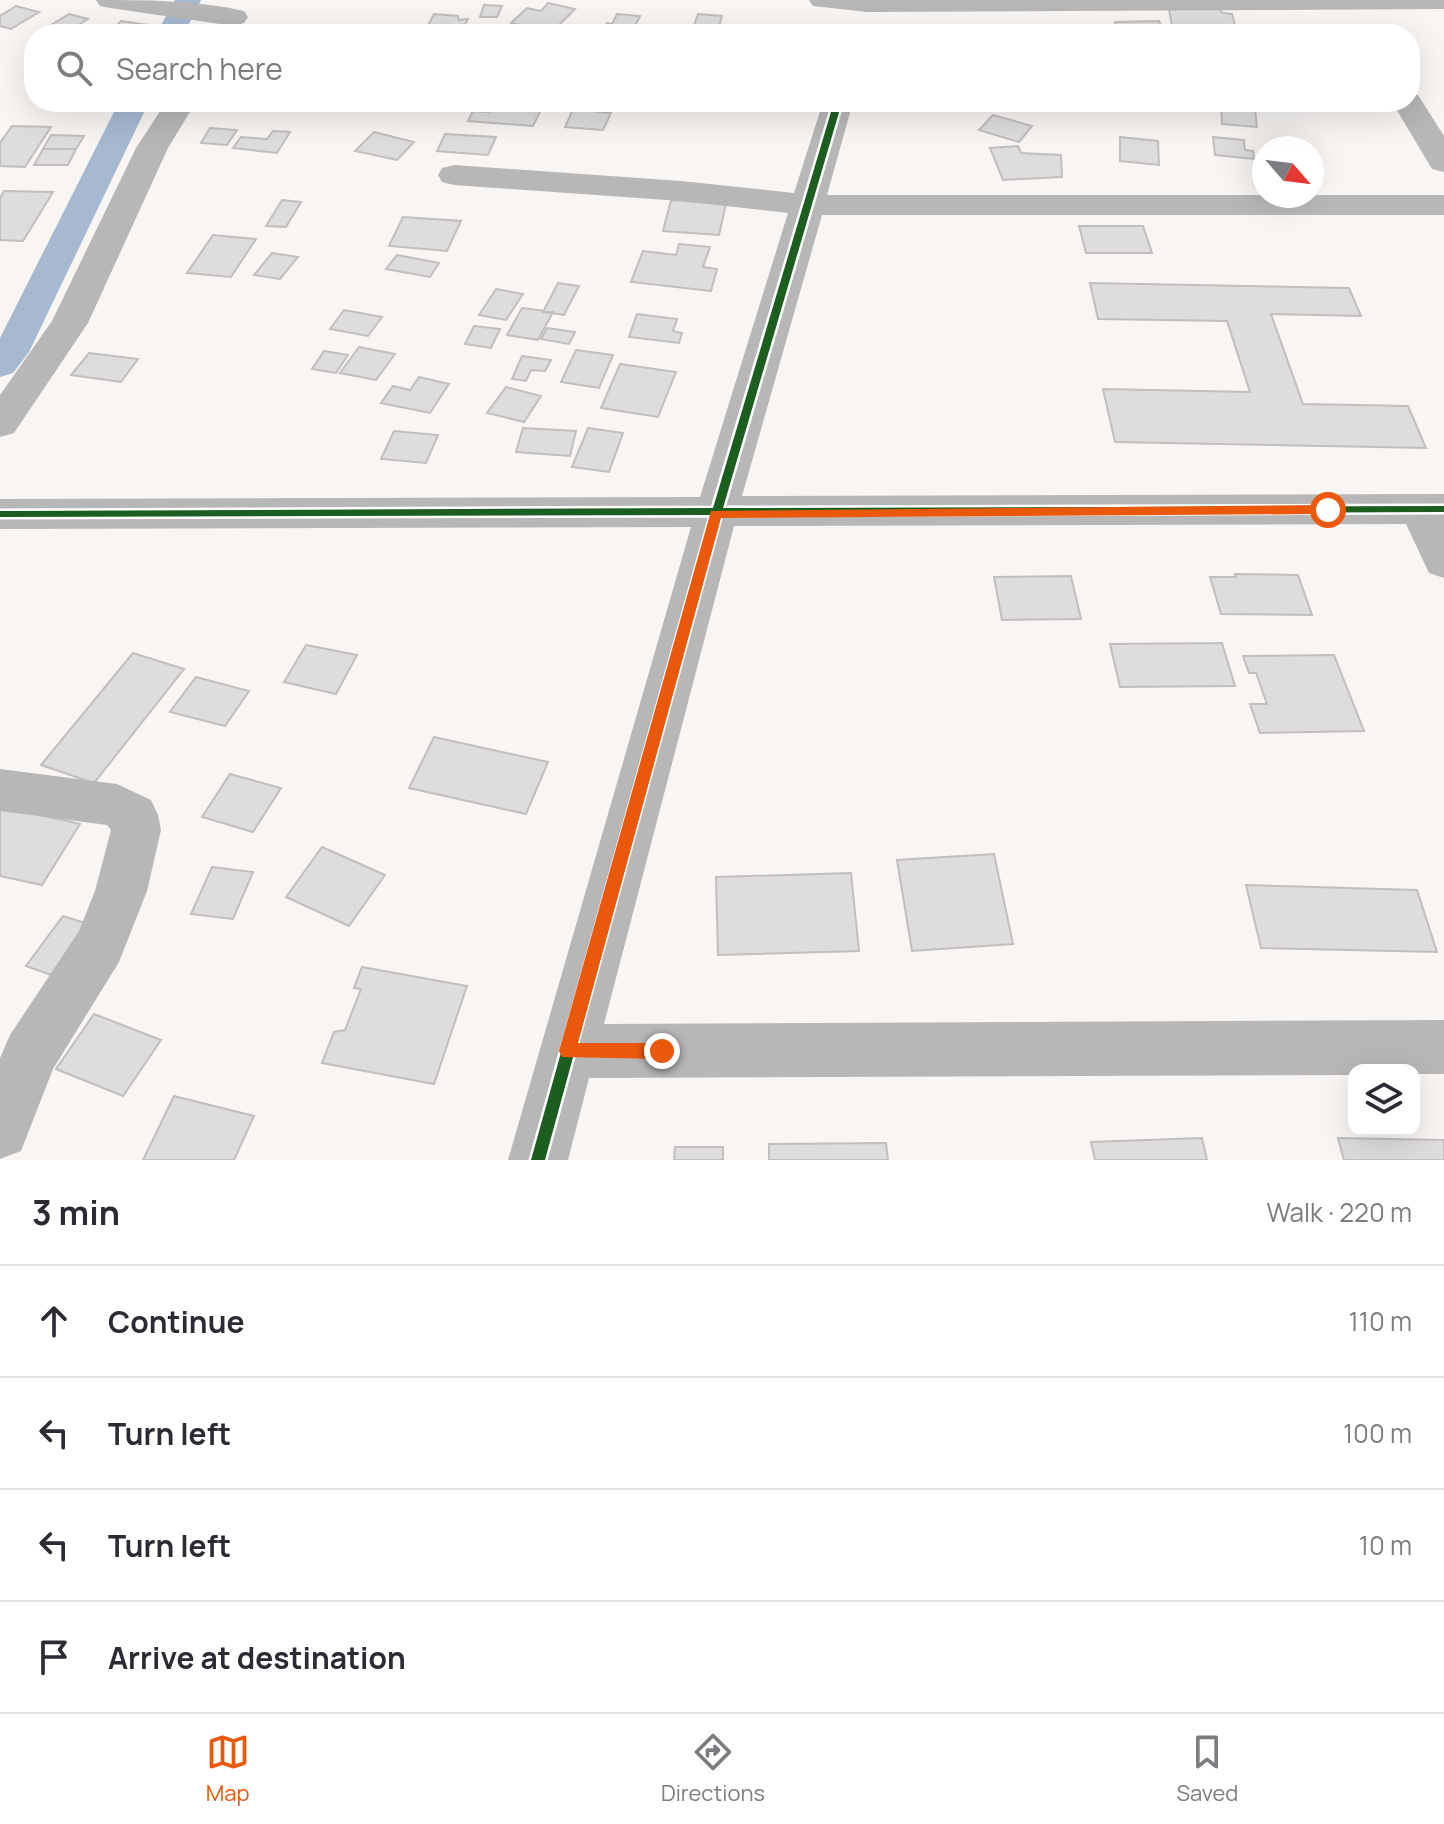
<!DOCTYPE html>
<html lang="en">
<head>
<meta charset="utf-8">
<style>
  :root { --surface:#fff; --page:#f7f7f7; --text:#2b2b33; --muted:#7c7c81; --line:#e1e1e2; --accent:#ea580c }
  body { margin:0; font-family:Manrope,sans-serif; background:var(--page); color:var(--text) }
  .controls { position:absolute; right:24px; bottom:24px; display:grid; overflow:hidden; border-radius:16px; box-shadow:0 8px 32px #0002 }
  .controls button { width:72px; height:72px; display:grid; place-items:center; padding:0; border:0; border-bottom:2px solid var(--line); background:var(--surface); color:var(--text); font:40px sans-serif }
  .compass { position:absolute; left:1252px; top:136px; width:72px; height:72px; border-radius:50%; background:var(--surface); box-shadow:0 8px 32px #0002; rotate:118deg }
  .stop { position:absolute; width:24px; height:24px; margin:-18px; border:6px solid #ea580c; border-radius:50%; background:#fff }
  .stop.end { background:#ea580c; border-color:#fff; box-shadow:0 2px 8px #0008 }
  .list { margin:0; padding:0; list-style:none }
  h2 { display:flex; justify-content:space-between; align-items:center; height:104px; margin:0; padding:0 32px; font-size:34px }
  h2 small { font-size:26px; font-weight:400; color:var(--muted) }
  .list li { display:grid; grid-template-columns:52px 1fr auto; gap:24px; align-items:center; box-sizing:border-box; height:112px; padding:0 32px; border-top:2px solid var(--line) }
  .list b { display:block; font-size:30px; white-space:nowrap }
  .list em { font-size:26px; font-style:normal; color:var(--muted) }
  .icon { flex:none; width:44px; height:44px; fill:none; stroke:currentColor; stroke-width:2; stroke-linecap:round; stroke-linejoin:round }
  .map { position:relative; flex:none; width:1444px; height:1160px; overflow:hidden }
  .search { position:absolute; background:var(--surface); box-shadow:0 8px 32px #0002; left:24px; right:24px; top:24px; height:88px; display:flex; align-items:center; gap:20px; box-sizing:border-box; padding:0 28px; border-radius:32px; color:var(--muted); font-size:30px }
  .sheet { height:552px; background:var(--surface) }
  nav { display:flex; justify-content:space-around; align-items:center; box-sizing:border-box; height:112px; border-top:2px solid var(--line); background:var(--surface); font-size:22px; color:var(--muted) }
  nav a { display:grid; justify-items:center; gap:4px }
  nav .on { color:var(--accent) }
  .map>svg:first-child { display:block }
  .lines { fill:none; stroke-linecap:round; stroke-linejoin:round }
  .canal { fill:#a6b9d1; fill-rule:evenodd }
  .building { fill:#dedcdc; stroke:#c0bfbe; stroke-width:2 }
  .minor { fill:#b7b7b7; fill-rule:evenodd }
  .cycleway-casing { stroke:#fff; stroke-width:5 }
  .cycleway { fill:#1b5e20; fill-rule:evenodd }
  .route { fill:#ea580c }
</style>
</head>
<body>
<div class="map">
<svg width="1444" height="1160" viewBox="0 0 1444 1160">
  <rect width="100%" height="100%" fill="#f8f5f3"/>
  <g class="lines">
    <path class="canal" d="M175,0H201L184,34H156Z
      M119,102H149L29,352L13,373L0,377V338Z"/>
  </g>
  <path class="building" d="M548,3L575,9L552,32L511,23L527,8L541,11Z
    M1168,4L1216,7L1223,13L1232,14L1237,33L1173,31Z
    M484,5L502,6L497,17H480Z
    M16,6L39,12L11,29L0,26V16Z
    M69,14L88,19L64,34L38,33Z
    M434,14L458,16L459,20L468,19L460,34L424,33Z
    M617,14L640,16L631,34H601L607,23L612,24Z
    M698,14L722,16L717,34H691Z
    M121,21L148,25L138,34H108Z
    M1159,21L1165,34H1120L1115,22Z
    M43,102H97L92,108Z
    M236,102H285L280,110L233,107Z
    M945,102H982L981,111L944,107Z
    M493,104L542,108L533,126L468,121L473,111L489,112Z
    M1221,105L1255,109L1257,127L1222,124Z
    M573,109L611,113L603,130L565,127Z
    M993,115L1032,126L1019,142L979,130Z
    M12,126L51,127L25,167L0,166V143Z
    M210,128L237,130L227,145L201,143Z
    M273,131L290,132L277,153L233,148L241,137L267,139Z
    M374,132L414,142L397,160L355,151Z
    M445,134L496,137L488,155L437,151Z
    M51,135L84,136L76,149H43Z
    M1120,137L1158,141L1159,165L1120,161Z
    M1213,137L1244,140L1245,150L1253,151L1254,159L1215,155Z
    M1018,146L1021,153L1061,155L1062,177L1003,180L990,148Z
    M43,149H76L68,165H34Z
    M4,191L53,192L23,241L0,240V198Z
    M282,200L301,202L286,227L266,226Z
    M671,200L726,204L719,235L663,231Z
    M403,217L461,221L447,251L389,246Z
    M1079,226H1143L1152,253H1086Z
    M213,235L256,239L231,277L187,273Z
    M679,244L710,247L703,267L717,269L711,291L631,282L643,251L676,255Z
    M272,253L298,257L280,279L254,275Z
    M397,255L439,263L430,277L386,269Z
    M558,283L579,286L564,315L543,312Z
    M1090,283L1349,288L1361,316L1271,314L1303,404L1408,406L1426,448L1115,442L1103,389L1250,392L1227,321L1098,319Z
    M496,289L523,294L506,320L479,315Z
    M522,308L553,312L538,340L507,335Z
    M344,310L382,317L368,336L330,329Z
    M637,314L677,319L673,331L682,333L679,343L629,337Z
    M474,326L500,329L491,348L465,344Z
    M547,328L575,332L569,344L541,339Z
    M359,347L395,354L376,380L340,373Z
    M576,350L613,355L599,388L561,382Z
    M324,351L348,355L336,373L312,369Z
    M89,353L138,359L121,382L71,375Z
    M522,356L551,360L545,371L531,370L526,381L512,379Z
    M620,364L676,372L658,417L601,408Z
    M419,377L449,384L430,413L381,403L393,386L410,390Z
    M506,387L541,396L524,422L487,413Z
    M523,428L576,431L570,456L516,452Z
    M588,428L623,433L609,472L572,467Z
    M394,431L438,435L426,463L381,459Z
    M1235,574L1298,575L1312,615L1221,614L1210,577H1236Z
    M1071,576L1081,619L1002,620L994,577Z
    M1222,643L1235,686L1120,687L1110,644Z
    M306,645L357,655L336,694L284,682Z
    M133,653L184,669L94,783L41,765Z
    M1334,655L1364,731L1260,733L1250,704H1267L1256,673H1249L1243,656Z
    M196,677L249,691L225,726L170,712Z
    M434,737L548,762L526,814L409,788Z
    M230,774L281,788L253,832L202,817Z
    M0,806L80,824L42,885L0,876Z
    M322,847L385,875L349,926L286,897Z
    M994,854L1013,944L912,951L897,860Z
    M212,867L253,872L233,919L191,914Z
    M851,873L859,951L718,955L716,877Z
    M1246,885L1417,890L1437,952L1261,948Z
    M63,916L101,928L65,980L26,966Z
    M362,967L467,986L434,1084L322,1063L334,1032L345,1030L361,989L354,988Z
    M94,1014L161,1040L123,1096L56,1069Z
    M174,1096L254,1116L234,1160H143Z
    M1202,1138L1207,1160H1095L1091,1142Z
    M1338,1138L1444,1140V1160H1344Z
    M886,1143L888,1160H769V1144Z
    M675,1147H723V1160H674Z"/>
  <g class="lines">
    <path class="minor" d="M96,0C146,0 196,0 244,11L248,17L244,23L234,26L110,8L100,6Z
      M809,0H1444V9L867,12L813,6Z
      M1410,93L1418,95L1444,136V172L1432,169L1392,102H1410Z
      M166,102H196L168,148L88,323L14,433L0,437V395L52,321L136,148Z
      M823,102H853L827,195H1444V215H822L742,496L1444,494V578L1429,573L1406,524L734,526L604,1024L1444,1020V1074H1414V1070H1354V1075L589,1078L568,1160H508L691,527L0,529V499L700,497L788,213L681,201L454,185L442,182L438,175L442,168L454,165L681,181L794,193Z
      M0,769L117,784L151,800L158,815L161,830L147,891L119,962L53,1069L21,1151L0,1159V1058L10,1035L79,931L95,891L111,830L107,825L0,811Z"/>
    <defs>
      <path id="cycleway" d="M834,102H842L723,508L1444,506V512L721,515L545,1160H531L711,515L0,517V511L713,508Z"/>
    </defs>
    <use href="#cycleway" class="cycleway-casing"/>
    <use href="#cycleway" class="cycleway"/>
  </g>
  <path class="route" d="M1328,505L1334,510L1328,514L721,518L578,1043H662L668,1045L670,1051L668,1056L662,1059L562,1057L559,1051L711,511Z"/>
</svg>
<div class="controls">
<button><svg class="icon" aria-label="layers" viewBox="0 0 24 24"><path d="M12 4l9 5-9 5-9-5zM3 14l9 5 9-5"/></svg></button>
</div>
<svg class="compass" viewBox="-18 -18 36 36"><path d="M0-13l5 13h-10z" fill="#e53935"/><path d="M0 13l5-13h-10z" fill="#7c7c81"/></svg>
<div class="stop" style="left:1328px;top:510px"></div>
<div class="stop end" style="left:662px;top:1051px"></div>
<div class="search"><svg class="icon" aria-label="search" viewBox="0 0 24 24"><circle cx="10" cy="10" r="6"/><path d="M15 15l6 6"/></svg>Search here</div>
</div>
<section class="sheet">
<h2>3 min<small>Walk · 220 m</small></h2>
<ul class="list">
<li><svg class="icon" aria-label="ahead" viewBox="0 0 24 24"><path d="M12 20V5M6 11l6-6 6 6"/></svg><div><b>Continue</b></div><em>110 m</em></li>
<li><svg class="icon" aria-label="left" viewBox="0 0 24 24"><path d="M17 20v-9H6M10 6l-5 5 5 5"/></svg><div><b>Turn left</b></div><em>100 m</em></li>
<li><svg class="icon" aria-label="left" viewBox="0 0 24 24"><path d="M17 20v-9H6M10 6l-5 5 5 5"/></svg><div><b>Turn left</b></div><em>10 m</em></li>
<li><svg class="icon" aria-label="arrive" viewBox="0 0 24 24"><path d="M6 21V4h12l-3 4 3 4H6"/></svg><div><b>Arrive at destination</b></div></li>
</ul>
</section>
<nav>
<a class="on"><svg class="icon" aria-label="map" viewBox="0 0 24 24"><path d="M3 6l6-2 6 2 6-2v14l-6 2-6-2-6 2zM9 4v14M15 6v14"/></svg>Map</a>
<a><svg class="icon" aria-label="directions" viewBox="0 0 24 24"><path d="M12 3l9 9-9 9-9-9zM9 14v-3h6M13 9l2 2-2 2"/></svg>Directions</a>
<a><svg class="icon" aria-label="saved" viewBox="0 0 24 24"><path d="M7 4h10v16l-5-4-5 4z"/></svg>Saved</a>
</nav>
</body>
</html>
